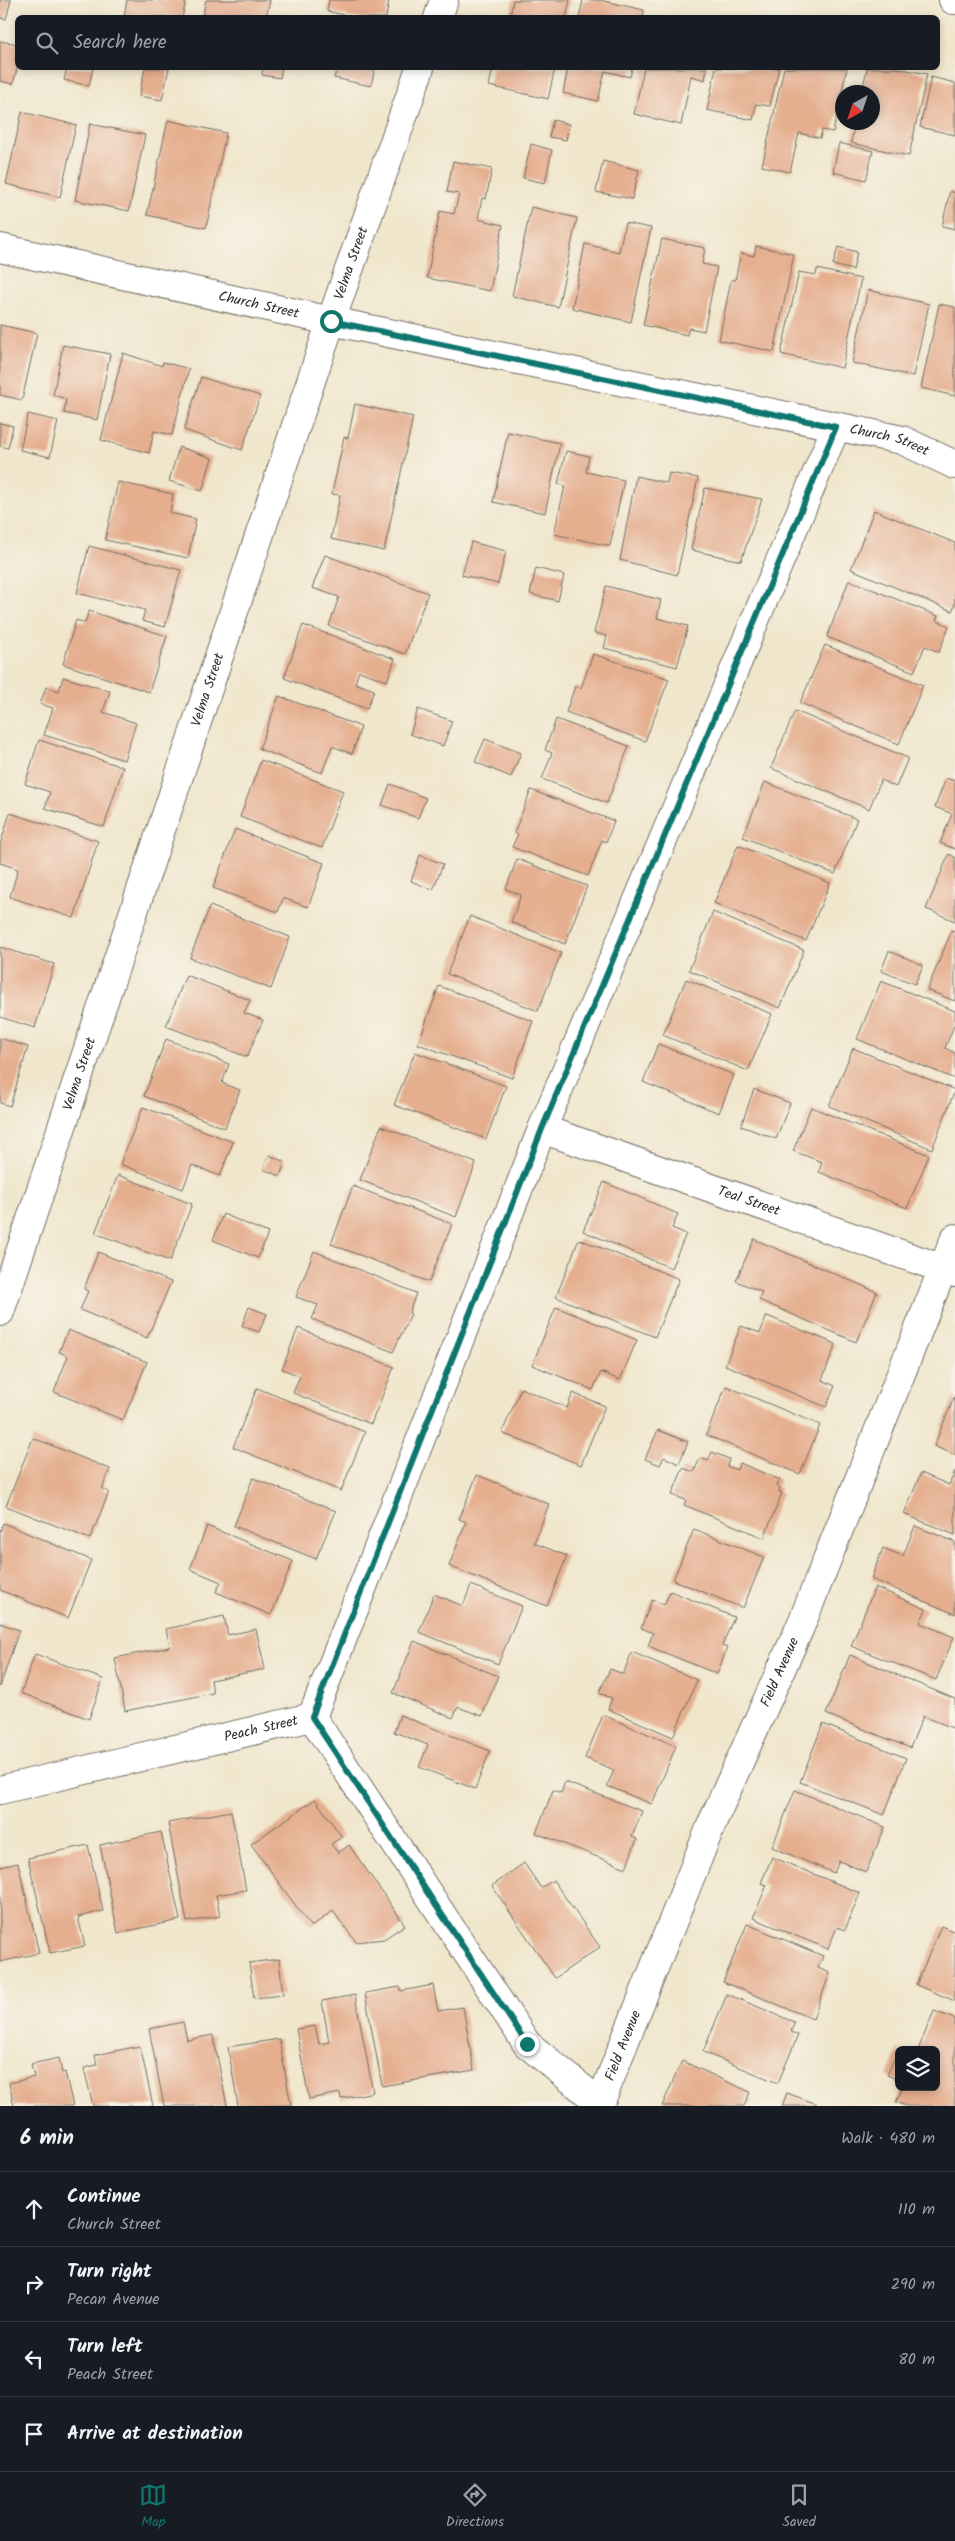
<!DOCTYPE html>
<html lang="en">
<head>
<meta charset="utf-8">
<style>
  :root { --surface:#171b24; --page:#20242c; --text:#f1f3f6; --muted:#9ea1a6; --line:#363941; --accent:#0f766e }
  body { margin:0; font-family:Kalam,sans-serif; background:var(--page); color:var(--text) }
  .controls { position:absolute; right:15px; bottom:15px; display:grid; overflow:hidden; border-radius:8px; box-shadow:0 2px 8px #0003 }
  .controls button { width:45px; height:45px; display:grid; place-items:center; padding:0; border:0; border-bottom:1px solid var(--line); background:var(--surface); color:var(--text); font:25px sans-serif }
  .compass { position:absolute; left:835px; top:85px; width:45px; height:45px; border-radius:50%; background:var(--surface); box-shadow:0 2px 8px #0003; rotate:220deg }
  .stop { position:absolute; width:15px; height:15px; margin:-11px; border:4px solid #0f766e; border-radius:50%; background:#fff }
  .stop.end { background:#0f766e; border-color:#fff; box-shadow:0 1px 5px #0008 }
  .list { margin:0; padding:0; list-style:none }
  h2 { display:flex; justify-content:space-between; align-items:center; height:65px; margin:0; padding:0 20px; font-size:21px }
  h2 small { font-size:16px; font-weight:400; color:var(--muted) }
  .list li { display:grid; grid-template-columns:32px 1fr auto; gap:15px; align-items:center; box-sizing:border-box; height:75px; padding:0 20px; border-top:1px solid var(--line) }
  .list b { display:block; font-size:19px; white-space:nowrap }
  .list p { margin:0; font-size:16px; white-space:nowrap; color:var(--muted) }
  .list em { font-size:16px; font-style:normal; color:var(--muted) }
  .icon { flex:none; width:28px; height:28px; fill:none; stroke:currentColor; stroke-width:2; stroke-linecap:round; stroke-linejoin:round }
  .map { position:relative; flex:none; width:955px; height:2106px; overflow:hidden }
  .search { position:absolute; background:var(--surface); box-shadow:0 2px 8px #0003; left:15px; right:15px; top:15px; height:55px; display:flex; align-items:center; gap:12px; box-sizing:border-box; padding:0 18px; border-radius:8px; color:var(--muted); font-size:19px }
  .sheet { height:365px; background:var(--surface) }
  nav { display:flex; justify-content:space-around; align-items:center; box-sizing:border-box; height:70px; border-top:1px solid var(--line); background:var(--surface); font-size:14px; color:var(--muted) }
  nav a { display:grid; justify-items:center; gap:2px }
  nav .on { color:var(--accent) }
  .map>svg:first-child { display:block }
  .building { fill:#e5ae8f }
  .lines { fill:none; stroke-linecap:round; stroke-linejoin:round }
  .minor-casing { stroke:#706c63; stroke-width:30 }
  .minor { stroke:#fff; stroke-width:28 }
  .route { stroke:#0f766e; stroke-width:6 }
  .labels { text-anchor:middle; dominant-baseline:central; stroke-width:4.5; stroke-linejoin:round; paint-order:stroke }
  .street-label { font-size:14px; fill:#2b2b2b; stroke:#f7f3e8 }
</style>
</head>
<body>
<div class="map">
<svg width="955" height="2106" viewBox="0 0 955 2106">
  <rect width="100%" height="100%" fill="#f7f3e8"/>
  <filter id="ink" filterUnits="userSpaceOnUse"><feTurbulence type="fractalNoise" baseFrequency=".02" numOctaves="2"/><feDisplacementMap in="SourceGraphic" scale="10" xChannelSelector="R" yChannelSelector="G"/><feConvolveMatrix kernelMatrix="1 2 1 2 8 2 1 2 1" color-interpolation-filters="sRGB"/></filter>
  <filter id="wash" filterUnits="userSpaceOnUse"><feTurbulence type="fractalNoise" baseFrequency=".0096" numOctaves="4" result="noise"/><feDisplacementMap in="SourceGraphic" scale="20" xChannelSelector="R" yChannelSelector="G"/><feGaussianBlur stdDeviation="1.12" result="paint"/><feColorMatrix in="noise" values="0 0 0 0 0 0 0 0 0 0 0 0 0 0 0 0 0 1.4 0 .05"/><feComposite in="paint" operator="in"/></filter>
  <g filter="url(#wash)">
    <rect width="100%" height="100%" fill="#f0e6cc"/>
    <g id="blocks">
      <path class="building" d="M0,0H11L6,19L0,18Z
        M127,0H186L182,18L124,16Z
        M206,0H270L266,18H202Z
        M329,0H389L386,18H347L348,16L327,11Z
        M513,0H570L566,18H510Z
        M583,0H600L644,10L643,18H579Z
        M0,41L18,44V65L13,84L0,81Z
        M67,68H93L89,86L64,80Z
        M145,68H169L162,100L139,96Z
        M263,68H282L280,78L262,75Z
        M337,68H375L371,86L334,78Z
        M493,68H555L548,99L489,86Z
        M568,68H632L630,77L605,71L598,101L563,93Z
        M644,68H707L705,80L691,76L681,125L634,114Z
        M716,68H779L770,106L756,104L753,120L707,110Z
        M784,68H847L833,132L822,130L820,138L799,133L790,172L762,166Z
        M867,68H897L927,74L909,156L851,143L855,122H872V92H862Z
        M931,77L955,83V135L920,127Z
        M22,112L76,125L60,197L6,184Z
        M168,120L226,133L206,228L147,215Z
        M553,120L569,124L566,140L549,137Z
        M90,124L145,135L129,211L75,200Z
        M839,143L873,151L866,180L833,172Z
        M531,144L552,150L545,183L523,178Z
        M453,161L492,169L486,199L482,198L478,219L503,225L490,291L427,278L440,211L454,214L459,194L447,192Z
        M603,161L639,170L632,199L596,192Z
        M950,191L955,193V229L942,226Z
        M531,207L577,218L558,307L512,296Z
        M625,223L651,228L631,322L572,308L585,244L619,252Z
        M662,239L705,248L702,264L717,267L704,331L689,328L687,335L643,325Z
        M756,246L794,254L774,352L719,340L731,280H735L741,253L754,256Z
        M838,247L857,252L853,270L833,265Z
        M817,269L861,279L842,368L781,354L799,272L816,275Z
        M868,290L929,304L913,376L852,363Z
        M939,304L955,307V396L921,388Z
        M0,325L37,333L22,400L0,395Z
        M63,345L110,354L97,420L64,413L66,399L53,395Z
        M123,353L162,366L163,362L189,369L172,435L154,431L149,453L101,440Z
        M201,377L260,396L242,450L184,430Z
        M355,404L413,417L384,551L331,539L340,495L332,494L344,437L348,438Z
        M28,414L58,421L50,457L20,450Z
        M0,423L13,426L8,448L0,446Z
        M508,432L560,443L545,513L493,502Z
        M179,447L212,458L202,491L169,481Z
        M566,451L589,456L586,472L624,480L610,546L554,534L565,486L558,484Z
        M669,473L698,478L677,575L620,560L636,476L667,483Z
        M118,482L173,494L170,513L196,519L188,558L105,540Z
        M705,488L762,499L741,561L691,550Z
        M874,510L955,543V604L952,611L851,569Z
        M471,542L506,551L498,584L462,575Z
        M89,546L181,570L165,627L142,621L145,610L77,593Z
        M325,555L428,593L405,654L329,626L339,597L312,588Z
        M536,568L564,575L558,601L530,594Z
        M849,580L938,616L936,620L949,626L939,652L925,646L914,672L827,637Z
        M606,586L661,600L657,618L688,626L677,667L604,648L607,636L594,633Z
        M89,611L167,636L149,692L63,664L76,620L85,623Z
        M303,625L395,659L387,681L359,671L355,683L374,690L367,709L284,678Z
        M825,645L923,685L899,744L800,703Z
        M593,654L669,679L645,741L566,712L575,686L581,688Z
        M63,677L110,691L103,712L136,723L124,760L44,735L53,708L40,704L46,687L59,691Z
        M279,696L361,727L352,754L332,746L322,773L259,749Z
        M418,709L452,721L443,746L410,734Z
        M795,711L908,758L896,787L881,780L869,809L771,768Z
        M556,719L629,746L607,803L542,779L552,753L545,750Z
        M485,739L521,753L511,777L475,762Z
        M39,740L123,767L104,827L45,808L50,792L25,784Z
        M261,760L343,791L322,848L240,817Z
        M946,778L955,781V849L940,843L952,814L935,807Z
        M765,782L857,819L835,874L743,837Z
        M390,784L426,798L418,818L382,805Z
        M531,790L614,821L606,842L602,840L588,876L512,847L518,834L514,833Z
        M10,813L98,841L74,918L10,897L18,869L0,863V845Z
        M235,829L324,863L308,907L283,898L278,912L213,888Z
        M738,845L830,883L806,941L714,903Z
        M949,854L955,857V921L926,909Z
        M420,855L443,864L433,890L411,881Z
        M517,859L587,886L565,944L511,922L521,895L506,889Z
        M210,906L290,937L271,989L190,958Z
        M713,912L804,950L780,1008L689,970Z
        M470,916L561,953L538,1011L447,974Z
        M952,930L955,931V1001L927,990Z
        M0,947L54,964L35,1028L0,1017Z
        M889,951L923,965L915,984L881,971Z
        M186,975L250,1000L244,1013L263,1020L247,1057L166,1026Z
        M686,979L772,1014L748,1071L663,1035Z
        M881,981L955,1011V1023L945,1048L955,1053V1079L857,1039Z
        M439,986L533,1021L512,1078L418,1044Z
        M0,1038L28,1047L10,1106L0,1103Z
        M166,1039L229,1064L222,1083L240,1090L225,1128L144,1096Z
        M658,1044L734,1075L719,1113L643,1082Z
        M853,1048L955,1090L932,1149L829,1106Z
        M415,1052L506,1086L486,1139L394,1105Z
        M754,1089L790,1103L776,1139L741,1126Z
        M143,1107L233,1142L220,1176L192,1165L183,1189L120,1164Z
        M811,1107L929,1155L907,1208L819,1172L822,1162L793,1151Z
        M381,1126L476,1163L456,1217L360,1180Z
        M269,1155L285,1162L280,1176L263,1169Z
        M118,1175L192,1204L170,1261L95,1233Z
        M604,1182L678,1214L672,1228L686,1234L671,1268L583,1231Z
        M353,1186L452,1224L429,1282L331,1244Z
        M223,1214L268,1233L258,1258L213,1240Z
        M579,1239L679,1279L655,1337L556,1297Z
        M754,1239L877,1292L856,1342L759,1300L762,1292L736,1281Z
        M314,1251L416,1293L409,1313L411,1314L393,1352L312,1319L318,1305L296,1297Z
        M98,1252L171,1282L147,1338L80,1310L88,1291L84,1289Z
        M249,1307L267,1314L259,1332L242,1326Z
        M556,1307L637,1340L620,1380L601,1372L593,1390L532,1365Z
        M767,1316L836,1344L822,1380L835,1386L826,1407L725,1365L741,1326L760,1333Z
        M298,1328L394,1367L371,1424L293,1393L300,1376L282,1369Z
        M68,1330L147,1362L123,1420L54,1392L68,1356L59,1352Z
        M726,1386L820,1425L800,1474L706,1435Z
        M257,1388L365,1432L341,1491L233,1447Z
        M521,1388L567,1408L573,1393L605,1406L581,1465L502,1433Z
        M955,1395V1455L934,1446Z
        M658,1430L688,1442L679,1464L664,1457L660,1465L645,1459Z
        M33,1438L110,1469L102,1489L109,1492L90,1539L6,1506Z
        M712,1452L729,1459L727,1466L737,1470L740,1463L780,1480L777,1486L780,1488L779,1492L782,1493L764,1538L684,1505L686,1500L672,1495L683,1468L694,1472L700,1458L708,1461Z
        M955,1471V1535L904,1514L921,1473L949,1485Z
        M477,1475L549,1504L534,1543L567,1556L547,1606L449,1566L466,1522L459,1519Z
        M253,1478L336,1511L316,1559L234,1526Z
        M3,1523L91,1560L68,1618L0,1590V1532Z
        M207,1526L293,1561L271,1615L216,1592L221,1582L190,1569Z
        M915,1526L955,1542V1614L871,1579L883,1548L903,1556Z
        M694,1529L764,1557L743,1608L673,1580Z
        M471,1585L522,1606L498,1664L419,1632L434,1594L463,1606Z
        M875,1587L926,1609L920,1623L954,1637L936,1680L851,1646Z
        M670,1591L734,1617L722,1646L727,1648L717,1674L648,1646L653,1633L641,1628L652,1600L664,1605Z
        M224,1616L228,1635L256,1629L265,1669L211,1680L213,1693L125,1711L115,1658L170,1647L166,1629Z
        M0,1623L19,1630L0,1687Z
        M414,1641L498,1676L482,1716L458,1707L453,1718L393,1693Z
        M632,1652L697,1680L673,1737L608,1709L612,1698L599,1693L610,1669L623,1674Z
        M35,1654L103,1679L89,1719L21,1693Z
        M850,1655L955,1699V1729L923,1716L910,1748L826,1714Z
        M400,1715L490,1751L475,1789L419,1767L428,1745L394,1732Z
        M603,1715L676,1746L652,1804L607,1786L614,1770L585,1758Z
        M823,1724L906,1758L884,1815L800,1782Z
        M565,1782L642,1811L632,1837L637,1839L626,1868L536,1833L553,1790L561,1793Z
        M795,1790L885,1827L866,1872L839,1861L834,1873L772,1847Z
        M315,1799L342,1837L331,1844L338,1853L349,1845L405,1925L384,1939L356,1942L333,1911L311,1927L251,1844Z
        M231,1811L246,1890L216,1895L220,1916L187,1922L168,1823Z
        M161,1832L180,1920L118,1933L100,1845Z
        M88,1845L103,1911L78,1917L85,1946L50,1953L28,1858Z
        M772,1857L860,1893L845,1930L837,1927L828,1949L753,1918L767,1885L761,1883Z
        M18,1863L39,1953L0,1962V1867Z
        M524,1863L541,1888L553,1880L600,1947L555,1978L492,1886Z
        M747,1924L823,1956L818,1968L830,1973L813,2019L723,1982Z
        M941,1926L955,1932V2001L916,1985Z
        M279,1959L283,1995L254,1998L249,1963Z
        M433,1985L438,2011L463,2007L474,2070L382,2086L365,1993L400,1987L401,1991Z
        M727,1994L794,2022L791,2032L798,2035L778,2083L703,2052Z
        M355,1995L373,2092L341,2099L340,2093L309,2099L296,2029L315,2026L319,2044L329,2042L322,2001Z
        M934,2011L955,2019V2106H906L896,2102L903,2087H936V2050H918Z
        M183,2022L187,2040L213,2035L227,2106H164L149,2029Z
        M279,2039L291,2105L238,2106L228,2047Z
        M140,2046L153,2106H93L84,2068L97,2065L95,2055Z
        M899,2048V2080L887,2075Z
        M59,2058L62,2073L65,2072L73,2106H14L9,2083L34,2077L31,2064Z
        M682,2061L750,2092L744,2106H662Z
        M787,2093L817,2104V2106H782Z"/>
    </g>
  </g>
  <g filter="url(#ink)">
    <use href="#blocks" fill-opacity="0" stroke="#706c63" stroke-width="1"/>
    <g class="lines">
      <defs>
        <g id="minor">
          <path d="M953,0H955"/>
          <path d="M438,18L444,0"/>
          <path id="s1" d="M0,248L331,321L902,440L955,465"/>
          <path id="s2" d="M542,1129L955,1273"/>
          <path id="s3" d="M0,1312L331,321L420,68"/>
          <path d="M312,1717L542,1129L836,427"/>
          <path d="M312,1717L527,2044L600,2103"/>
          <path id="s4" d="M0,1790L312,1717"/>
          <path id="s5" d="M599,2106L712,1823L801,1625L955,1238"/>
        </g>
      </defs>
      <use href="#minor" class="minor-casing"/>
      <use href="#minor" class="minor"/>
    </g>
  </g>
  <g class="lines" filter="url(#ink)">
    <path class="route" d="M331,321L836,427L542,1129L312,1717L527,2044"/>
  </g>
  <g class="labels">
    <g class="street-label">
      <text stroke="none"><textPath href="#s3" startOffset="1106">Velma Street</textPath></text>
      <text stroke="none"><textPath href="#s1" startOffset="265">Church Street</textPath></text>
      <text stroke="none"><textPath href="#s1" startOffset="910">Church Street</textPath></text>
      <text stroke="none"><textPath href="#s3" startOffset="656">Velma Street</textPath></text>
      <text stroke="none"><textPath href="#s3" startOffset="251">Velma Street</textPath></text>
      <text stroke="none"><textPath href="#s2" startOffset="219">Teal Street</textPath></text>
      <text stroke="none"><textPath href="#s5" startOffset="470">Field Avenue</textPath></text>
      <text stroke="none"><textPath href="#s4" startOffset="268">Peach Street</textPath></text>
      <text stroke="none"><textPath href="#s5" startOffset="65">Field Avenue</textPath></text>
    </g>
  </g>
</svg>
<div class="controls">
<button><svg class="icon" aria-label="layers" viewBox="0 0 24 24"><path d="M12 4l9 5-9 5-9-5zM3 14l9 5 9-5"/></svg></button>
</div>
<svg class="compass" viewBox="-18 -18 36 36"><path d="M0-13l5 13h-10z" fill="#e53935"/><path d="M0 13l5-13h-10z" fill="#9ea1a6"/></svg>
<div class="stop" style="left:331px;top:321px"></div>
<div class="stop end" style="left:527px;top:2044px"></div>
<div class="search"><svg class="icon" aria-label="search" viewBox="0 0 24 24"><circle cx="10" cy="10" r="6"/><path d="M15 15l6 6"/></svg>Search here</div>
</div>
<section class="sheet">
<h2>6 min<small>Walk · 480 m</small></h2>
<ul class="list">
<li><svg class="icon" aria-label="ahead" viewBox="0 0 24 24"><path d="M12 20V5M6 11l6-6 6 6"/></svg><div><b>Continue</b><p>Church Street</p></div><em>110 m</em></li>
<li><svg class="icon" aria-label="right" viewBox="0 0 24 24"><path d="M7 20v-9h11M14 6l5 5-5 5"/></svg><div><b>Turn right</b><p>Pecan Avenue</p></div><em>290 m</em></li>
<li><svg class="icon" aria-label="left" viewBox="0 0 24 24"><path d="M17 20v-9H6M10 6l-5 5 5 5"/></svg><div><b>Turn left</b><p>Peach Street</p></div><em>80 m</em></li>
<li><svg class="icon" aria-label="arrive" viewBox="0 0 24 24"><path d="M6 21V4h12l-3 4 3 4H6"/></svg><div><b>Arrive at destination</b></div></li>
</ul>
</section>
<nav>
<a class="on"><svg class="icon" aria-label="map" viewBox="0 0 24 24"><path d="M3 6l6-2 6 2 6-2v14l-6 2-6-2-6 2zM9 4v14M15 6v14"/></svg>Map</a>
<a><svg class="icon" aria-label="directions" viewBox="0 0 24 24"><path d="M12 3l9 9-9 9-9-9zM9 14v-3h6M13 9l2 2-2 2"/></svg>Directions</a>
<a><svg class="icon" aria-label="saved" viewBox="0 0 24 24"><path d="M7 4h10v16l-5-4-5 4z"/></svg>Saved</a>
</nav>
</body>
</html>
